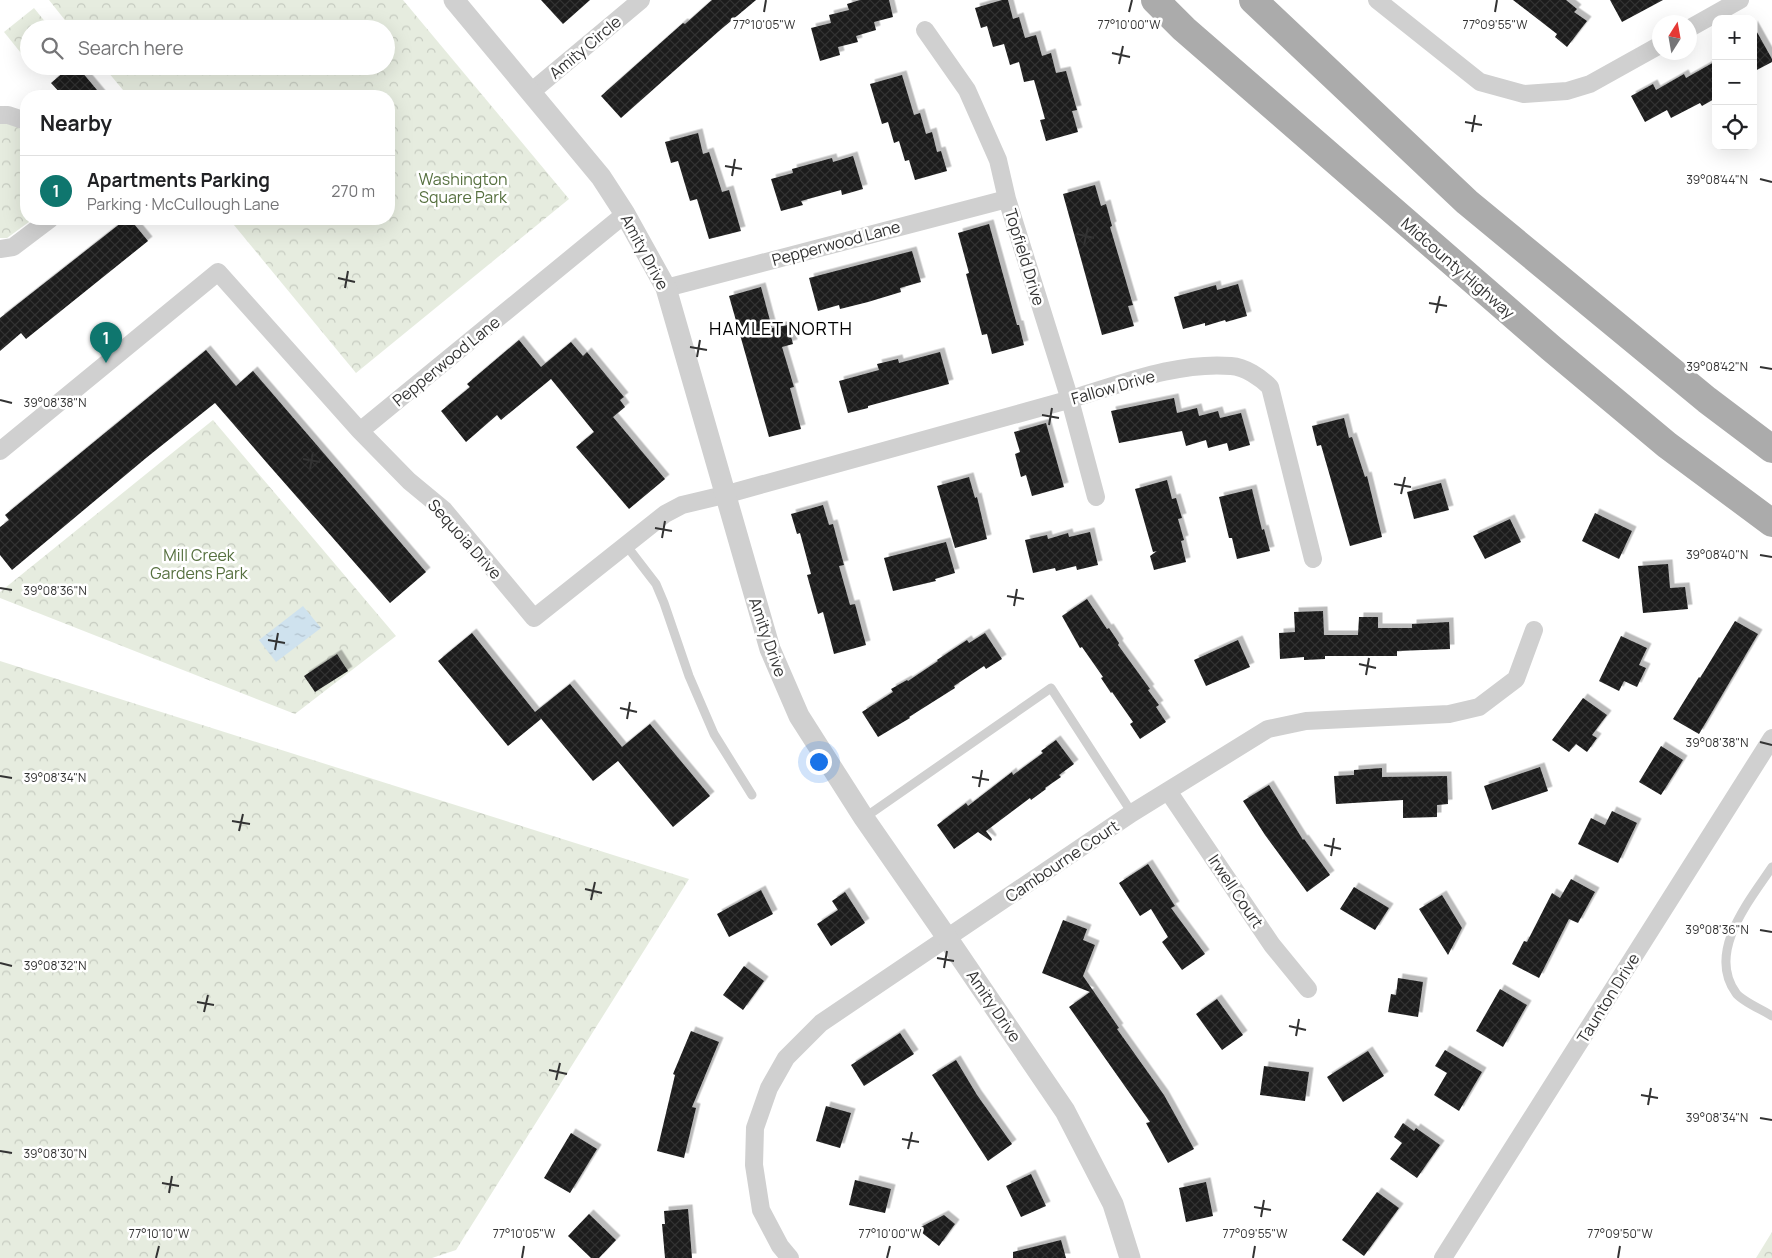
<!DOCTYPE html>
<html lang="en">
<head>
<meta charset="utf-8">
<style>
  :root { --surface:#fff; --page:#f6f6f6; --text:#202124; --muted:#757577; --line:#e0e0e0; --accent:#0f766e }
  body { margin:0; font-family:Manrope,sans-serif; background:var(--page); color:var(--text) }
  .controls { position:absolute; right:15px; top:15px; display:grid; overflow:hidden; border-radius:10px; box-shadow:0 5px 20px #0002 }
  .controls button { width:45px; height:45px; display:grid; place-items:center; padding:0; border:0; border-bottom:1px solid var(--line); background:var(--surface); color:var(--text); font:25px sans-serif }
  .compass { position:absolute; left:1652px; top:15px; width:45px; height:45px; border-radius:50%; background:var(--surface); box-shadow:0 5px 20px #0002; rotate:11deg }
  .you { position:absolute; left:818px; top:761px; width:18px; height:18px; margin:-12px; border:4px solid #fff; border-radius:50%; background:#1a73e8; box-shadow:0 0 0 8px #1a73e833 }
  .badge { display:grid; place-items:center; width:32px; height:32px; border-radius:50%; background:var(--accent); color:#fff; font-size:16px; font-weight:700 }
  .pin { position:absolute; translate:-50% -41px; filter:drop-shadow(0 1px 2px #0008) }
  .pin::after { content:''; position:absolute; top:26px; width:18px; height:15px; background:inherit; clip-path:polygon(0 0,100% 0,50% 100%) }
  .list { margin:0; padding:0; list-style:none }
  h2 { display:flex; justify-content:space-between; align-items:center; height:65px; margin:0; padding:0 20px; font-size:21px }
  h2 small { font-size:16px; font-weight:400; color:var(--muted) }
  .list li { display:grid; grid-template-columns:32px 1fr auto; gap:15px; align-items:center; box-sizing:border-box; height:70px; padding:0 20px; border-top:1px solid var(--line) }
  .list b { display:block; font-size:19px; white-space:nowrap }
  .list p { margin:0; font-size:16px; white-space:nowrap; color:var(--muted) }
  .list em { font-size:16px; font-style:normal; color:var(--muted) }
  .icon { flex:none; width:28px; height:28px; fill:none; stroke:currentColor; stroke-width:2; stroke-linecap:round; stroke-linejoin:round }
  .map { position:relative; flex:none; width:1772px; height:1258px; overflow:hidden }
  .search { position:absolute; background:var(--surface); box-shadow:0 5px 20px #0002; left:20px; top:20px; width:375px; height:55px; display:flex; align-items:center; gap:12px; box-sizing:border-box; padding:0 18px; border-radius:28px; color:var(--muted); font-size:19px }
  .panel { position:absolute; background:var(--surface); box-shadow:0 5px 20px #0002; left:20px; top:90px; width:375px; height:135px; border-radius:20px }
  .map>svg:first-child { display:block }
  .forest { fill:url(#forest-crowns) }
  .water { fill:url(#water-ripples) }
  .building { fill:url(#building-cross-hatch); filter:url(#shadow) }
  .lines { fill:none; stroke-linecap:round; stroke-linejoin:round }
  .service { stroke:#d0d0d0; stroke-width:9 }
  .minor { stroke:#d0d0d0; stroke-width:18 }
  .tertiary { stroke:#d0d0d0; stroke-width:21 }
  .primary { stroke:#ababab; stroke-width:28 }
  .ticks { fill:none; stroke:#333; stroke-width:2 }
  .labels { text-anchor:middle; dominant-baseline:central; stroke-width:5; stroke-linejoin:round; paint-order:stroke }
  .street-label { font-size:16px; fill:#333; stroke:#fff }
  .park-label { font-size:16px; fill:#56703f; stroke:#fff }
  .neighbourhood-label { font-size:18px; letter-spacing:1px; fill:#000; stroke:#fff }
  .ticks-label { font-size:12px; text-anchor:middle; fill:#333; stroke:#fff; stroke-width:5; stroke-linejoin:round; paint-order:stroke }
</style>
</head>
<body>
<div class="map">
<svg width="1772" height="1258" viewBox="0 0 1772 1258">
  <defs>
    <pattern id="forest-crowns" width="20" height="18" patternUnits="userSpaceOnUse" patternTransform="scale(1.25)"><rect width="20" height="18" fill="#e6ecdf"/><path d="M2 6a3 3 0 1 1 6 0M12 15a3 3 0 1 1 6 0" fill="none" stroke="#c6cbc0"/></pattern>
    <pattern id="water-ripples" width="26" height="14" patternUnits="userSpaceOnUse" patternTransform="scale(1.25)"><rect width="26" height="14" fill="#cfe2ee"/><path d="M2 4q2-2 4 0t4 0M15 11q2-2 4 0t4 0" fill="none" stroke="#b2c2cd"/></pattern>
    <pattern id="building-cross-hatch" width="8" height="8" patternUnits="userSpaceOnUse" patternTransform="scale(1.25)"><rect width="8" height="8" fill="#1a1a1a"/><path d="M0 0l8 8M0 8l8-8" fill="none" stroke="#333"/></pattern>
    <filter id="shadow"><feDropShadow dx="4.5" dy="-4.5" stdDeviation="0" flood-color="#0004"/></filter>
  </defs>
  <rect width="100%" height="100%" fill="#fff"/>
  <path class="forest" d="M49,0H403L569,199L356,373L229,219H389V96H128L103,66H386V29H72Z
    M34,8L51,29H29V63L4,32Z
    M14,122L26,136V219H33L7,238H0V124Z
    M213,420L396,636L295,714L0,598V592Z
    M0,661L689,879L456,1250L432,1258H0Z
    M1772,1232V1258H1756Z"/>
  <path class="water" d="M303,606L321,628L276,662L259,640Z"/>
  <path class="building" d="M541,0H590L563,24Z
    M712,0H756L719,31L621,118L601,96L683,23L685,24Z
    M860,0H889L893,17L874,22L876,30L856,36L858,42L838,47L840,55L820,61L811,28L831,23L829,15L849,10L847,4Z
    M1002,0H1008L1013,19L1019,17L1025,38L1036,35L1042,56L1051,53L1056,73L1066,71L1077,110L1072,111L1078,132L1046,141L1040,120L1045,119L1034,80L1024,82L1019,62L1010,65L1004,44L993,47L987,26L981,28L975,8Z
    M1513,0H1566L1577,9L1574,12L1587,21L1567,47L1555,37L1557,34Z
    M1610,0H1663L1622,22Z
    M1753,25L1772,59V62L1753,72Z
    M1716,61V98L1702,106L1700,103L1671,118L1667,110L1645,122L1631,96L1653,84L1656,90L1684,74L1686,78Z
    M71,66H77L102,96H63L51,83Z
    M902,75L914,115L920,113L926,134L932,132L937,152L941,151L947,171L915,180L909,160L905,161L899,141L894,143L888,122L882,124L870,84Z
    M698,133L703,154L709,152L722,192L729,190L741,231L709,239L697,199L690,201L678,161L671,163L665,142Z
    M853,156L863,189L842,195L841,190L801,201L803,205L781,211L771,179L793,173L792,169L832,158L833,162Z
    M1095,185L1101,206L1106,204L1112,226L1110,227L1133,305L1128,306L1134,326L1102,335L1063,194Z
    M126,219H130L148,241L26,339L21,333L0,351V318Z
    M989,224L1017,325H1019L1024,345L992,354L987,334L982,335L966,274L969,273L958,233Z
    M912,251L921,282L900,288L901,292L868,302L840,309L839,305L818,311L809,278Z
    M1238,284L1247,316L1226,322L1225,320L1205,326V323L1183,329L1174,297L1216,285L1217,290Z
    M761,287L772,328L788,325L793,344L782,347L794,387L790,388L801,429L769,437L729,296Z
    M519,340L541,367L571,342L583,356L587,352L624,397L620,400L625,407L613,417L665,479L629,509L576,447L594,432L551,379L501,420L497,415L466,442L441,411L470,387L467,384Z
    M206,350L236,386L253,371L426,572L390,603L267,463L215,403L146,458L12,570L0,555V527L9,520L5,515Z
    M940,352L949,384L868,406V408L848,413L839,381L879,370L877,364L898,359L899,363Z
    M1174,398L1177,413L1197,408L1199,416L1218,411L1220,418L1241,413L1250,445L1229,451L1227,443L1208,448L1206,440L1186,446L1182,431L1119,443L1111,411Z
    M1344,418L1349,438L1352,437L1365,477L1367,476L1382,537L1350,546L1321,445L1317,446L1312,426Z
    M1046,423L1064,487L1032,496L1026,475L1021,477L1015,454L1020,452L1014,432Z
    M969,477L975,498L977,497L987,539L955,548L937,486Z
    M1167,480L1172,499L1176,498L1182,518L1178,519L1184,540L1181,541L1186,562L1154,570L1150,556L1157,551L1153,552L1135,489Z
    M1441,483L1449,510L1414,519L1407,492Z
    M1252,489L1262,530L1264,529L1270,551L1237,559L1232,538H1229L1219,497Z
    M823,505L829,525L833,524L844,565L839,566L850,605L855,604L866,645L834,654L823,612L818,614L807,575L811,574L800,533L797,534L791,514Z
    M1595,513L1632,531L1619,559L1582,541Z
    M1510,519L1521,542L1485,559L1473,536Z
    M1090,532L1098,565L1077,570L1076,566L1056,571L1055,568L1033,573L1025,540L1047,535L1048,539L1068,533L1069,537Z
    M946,542L955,573L935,579L936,581L893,591L884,558Z
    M1668,564L1670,588L1685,587L1688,609L1643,613L1638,566Z
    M1087,599L1107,629L1109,628L1119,643L1118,645L1150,689L1148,690L1159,705L1156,707L1166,722L1140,739L1130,724L1133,722L1112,692L1111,693L1101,678L1103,677L1082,647L1080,648L1062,616Z
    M1323,611L1324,635H1358L1359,617H1378V628H1412V624L1449,622L1450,649L1397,651V656H1325V659L1304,660V657L1280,659L1279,633L1295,632L1294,612Z
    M1735,621L1758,634L1699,734L1673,719L1699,677L1700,678Z
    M472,633L535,712L570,684L622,747L650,724L710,796L673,827L618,761L593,781L538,715L541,719L508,746L438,661Z
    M985,633L1002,659L986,669L984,666L954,686L955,688L909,717L910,718L878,737L862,712L893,692L891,689L907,680L908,681L938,661L937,660L967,640L969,643Z
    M1621,636L1647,648L1639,665L1646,668L1637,687L1624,681L1619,691L1599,681Z
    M1238,640L1250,667L1206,686L1194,660Z
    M337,654L348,671L315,692L304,676Z
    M1583,698L1607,715L1592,735L1597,738L1587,752L1576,744L1569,752L1552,740Z
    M1056,740L1074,764L1059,775L1061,777L1045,788L1046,789L1031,800L1030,798L986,831L992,839L991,841L978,832L954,849L937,825L966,803L968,806L1012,772L1013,775L1043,753L1041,751Z
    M1661,746L1683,760L1661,795L1639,782Z
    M1540,767L1548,791L1492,810L1484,786Z
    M1382,768V777L1447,776L1448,804L1437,805V817L1403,818V800L1336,804L1334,776L1354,775V770Z
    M1269,785L1303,840L1304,839L1330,875L1307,892L1265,835L1243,801Z
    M1612,811L1637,823L1618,863L1578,844L1591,818L1605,825Z
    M1148,864L1175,906L1171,908L1205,954L1182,970L1162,942L1168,937L1151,909L1140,916L1119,883Z
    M1571,879L1595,892L1578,923L1569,919L1539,978L1512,964L1524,941L1527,942L1552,893L1560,898Z
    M1354,887L1389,908L1375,930L1340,909Z
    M761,890L773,914L729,937L717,914Z
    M845,892L865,923L831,946L817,924L838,910L832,901Z
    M1442,895L1462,928L1448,955L1419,909Z
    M1063,920L1087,929L1083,940L1095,945L1083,976L1119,1028L1117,1029L1164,1095L1194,1149L1168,1163L1146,1123L1150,1122L1069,1007L1090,992L1042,973Z
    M744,966L764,981L743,1010L723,995Z
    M1398,978L1423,982L1418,1017L1388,1012L1391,994L1396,995Z
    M1500,989L1527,1005L1503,1047L1476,1031Z
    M1217,999L1243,1035L1222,1050L1196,1014Z
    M691,1031L719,1042L692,1107L696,1108L684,1158L657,1151L675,1075L673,1074Z
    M900,1033L914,1054L864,1086L851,1065Z
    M1445,1050L1482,1072L1459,1111L1434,1095L1447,1073L1435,1066Z
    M1368,1051L1384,1076L1343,1102L1327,1077Z
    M956,1060L977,1095L1012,1144L988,1161L932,1075Z
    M1264,1066L1309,1072L1305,1101L1260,1095Z
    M826,1106L851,1113L840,1148L816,1141Z
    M1403,1123L1414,1131L1416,1128L1440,1145L1417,1178L1390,1159L1402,1143L1394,1137Z
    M571,1133L597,1149L570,1193L544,1178Z
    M1031,1174L1046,1206L1021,1217L1006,1186Z
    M855,1180L891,1189L885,1213L849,1205Z
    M1206,1182L1213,1216L1186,1222L1179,1188Z
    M1377,1192L1399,1208L1364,1256L1342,1240Z
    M688,1209L692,1258H665L662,1224H665L664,1211Z
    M589,1214L616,1240L599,1258H591L568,1236Z
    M944,1215L955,1224L939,1246L917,1229Z
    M1061,1240L1066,1258H1013V1252Z"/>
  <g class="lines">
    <path class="service" d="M626,545L656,584L664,603L689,676L714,734L752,795
      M864,818L1051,688L1132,813
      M1772,867C1750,900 1706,952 1736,993C1741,1001 1763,1010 1772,1016"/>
    <path class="minor" d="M1377,0L1480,82L1524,94L1567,91L1590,84L1660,45
      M1690,28L1740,0
      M925,30L967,90L998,160L1007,199L1070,400L1096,497
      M531,92L641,0
      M0,115H8L26,121
      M0,249L13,247L50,219
      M666,288L1007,199
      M360,431L625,214
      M0,451L218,272L360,431L409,481L444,510L534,618L665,514L682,505L724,495C835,465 946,434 1057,403C1112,388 1173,361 1231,366C1245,367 1260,377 1270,387L1313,559
      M1168,791L1272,945L1308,989
      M790,1258L780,1246L761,1210L754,1165L755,1128L769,1088L786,1058L821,1023L1132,813L1268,729L1306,721L1449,714L1479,707L1516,679L1534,630
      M1443,1258L1772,738"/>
    <path class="tertiary" d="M454,0L601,177L625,214L666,288L770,649L799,716L864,818L948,939L1065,1111L1113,1204L1130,1258"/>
    <path class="primary" d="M1155,0L1184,29L1551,348L1667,445L1772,523
      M1253,0L1467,202L1707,400L1772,449"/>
  </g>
  <path class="ticks" d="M764,12L766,0M1129,12L1132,0M1495,12L1497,0M1112,53L1130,57M1119,64L1123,46M1465,122L1482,125M1472,132L1475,115M725,166L742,169M732,176L735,159M1760,179L1772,182M1077,234L1094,238M1084,245L1088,227M338,278L355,282M345,288L348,271M1429,303L1447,306M1436,313L1440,296M690,347L707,350M697,357L700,340M1760,367L1772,369M0,400L12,403M1042,415L1059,418M1049,425L1052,408M303,459L320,462M310,469L313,452M1394,484L1411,487M1401,494L1405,477M655,528L672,531M662,538L665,521M1760,555L1772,557M0,588L12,590M1007,596L1024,599M1014,606L1017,589M268,640L285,643M275,650L278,633M1359,664L1376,668M1366,675L1369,658M620,708L637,712M627,719L630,702M1760,742L1772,745M0,776L12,778M972,777L989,780M979,787L982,770M232,821L250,824M239,831L243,814M1324,845L1341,849M1331,856L1334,838M585,889L602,893M591,900L595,882M1760,930L1772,932M937,958L954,961M0,963L12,966M944,968L947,951M197,1002L214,1005M204,1012L208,995M1289,1026L1306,1030M1296,1036L1299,1019M549,1070L567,1074M556,1080L560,1063M1641,1095L1658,1098M1648,1105L1651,1088M1760,1118L1772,1120M902,1139L919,1142M908,1149L912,1132M0,1151L12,1153M162,1183L179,1186M169,1193L172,1176M1254,1207L1271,1210M1261,1217L1264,1200M156,1258L159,1246M522,1258L524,1246M887,1258L890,1246M1253,1258L1255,1246M1618,1258L1620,1246"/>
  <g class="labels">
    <g class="street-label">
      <text transform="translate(585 47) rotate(-40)">Amity Circle</text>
      <text transform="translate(836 243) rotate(-15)">Pepperwood Lane</text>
      <text transform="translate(645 252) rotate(62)">Amity Drive</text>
      <text transform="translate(1025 257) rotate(73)">Topfield Drive</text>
      <text transform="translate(1458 268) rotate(41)">Midcounty Highway</text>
      <text transform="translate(446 361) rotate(-39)">Pepperwood Lane</text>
      <text transform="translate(1113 387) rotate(-16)">Fallow Drive</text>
      <text transform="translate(465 539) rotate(48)">Sequoia Drive</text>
      <text transform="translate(768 637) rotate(71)">Amity Drive</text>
      <text transform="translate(1062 861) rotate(-34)">Cambourne Court</text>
      <text transform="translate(1236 891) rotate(56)">Irwell Court</text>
      <text transform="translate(1608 998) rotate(-58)">Taunton Drive</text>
      <text transform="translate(994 1006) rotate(56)">Amity Drive</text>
    </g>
    <g class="park-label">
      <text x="463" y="179">Washington<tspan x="463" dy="18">Square Park</tspan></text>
      <text x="199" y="555">Mill Creek<tspan x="199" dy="18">Gardens Park</tspan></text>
    </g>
    <g class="neighbourhood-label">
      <text x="781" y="328">HAMLET NORTH</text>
    </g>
  </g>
  <g class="ticks-label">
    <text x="764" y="29">77°10'05"W</text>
    <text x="1129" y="29">77°10'00"W</text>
    <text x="1495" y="29">77°09'55"W</text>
    <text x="1717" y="184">39°08'44"N</text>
    <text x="1717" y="371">39°08'42"N</text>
    <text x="55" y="407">39°08'38"N</text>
    <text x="1717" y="559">39°08'40"N</text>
    <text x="55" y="595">39°08'36"N</text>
    <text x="1717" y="747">39°08'38"N</text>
    <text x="55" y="782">39°08'34"N</text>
    <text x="1717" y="934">39°08'36"N</text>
    <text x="55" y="970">39°08'32"N</text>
    <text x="1717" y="1122">39°08'34"N</text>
    <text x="55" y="1158">39°08'30"N</text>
    <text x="159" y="1238">77°10'10"W</text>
    <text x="524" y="1238">77°10'05"W</text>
    <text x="890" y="1238">77°10'00"W</text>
    <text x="1255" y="1238">77°09'55"W</text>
    <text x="1620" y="1238">77°09'50"W</text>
  </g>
</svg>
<div class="controls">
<button>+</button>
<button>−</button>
<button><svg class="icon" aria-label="locate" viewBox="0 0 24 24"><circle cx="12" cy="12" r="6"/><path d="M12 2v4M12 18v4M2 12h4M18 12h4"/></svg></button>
</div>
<svg class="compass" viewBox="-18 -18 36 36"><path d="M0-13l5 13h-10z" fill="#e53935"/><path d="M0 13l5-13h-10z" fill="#757577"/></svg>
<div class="you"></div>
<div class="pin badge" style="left:106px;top:363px">1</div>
<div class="search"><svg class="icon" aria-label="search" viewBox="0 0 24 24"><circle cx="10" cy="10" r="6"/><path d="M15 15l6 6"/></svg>Search here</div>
<section class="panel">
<h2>Nearby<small></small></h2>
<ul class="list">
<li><span class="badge">1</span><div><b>Apartments Parking</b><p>Parking · McCullough Lane</p></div><em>270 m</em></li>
</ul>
</section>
</div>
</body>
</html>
